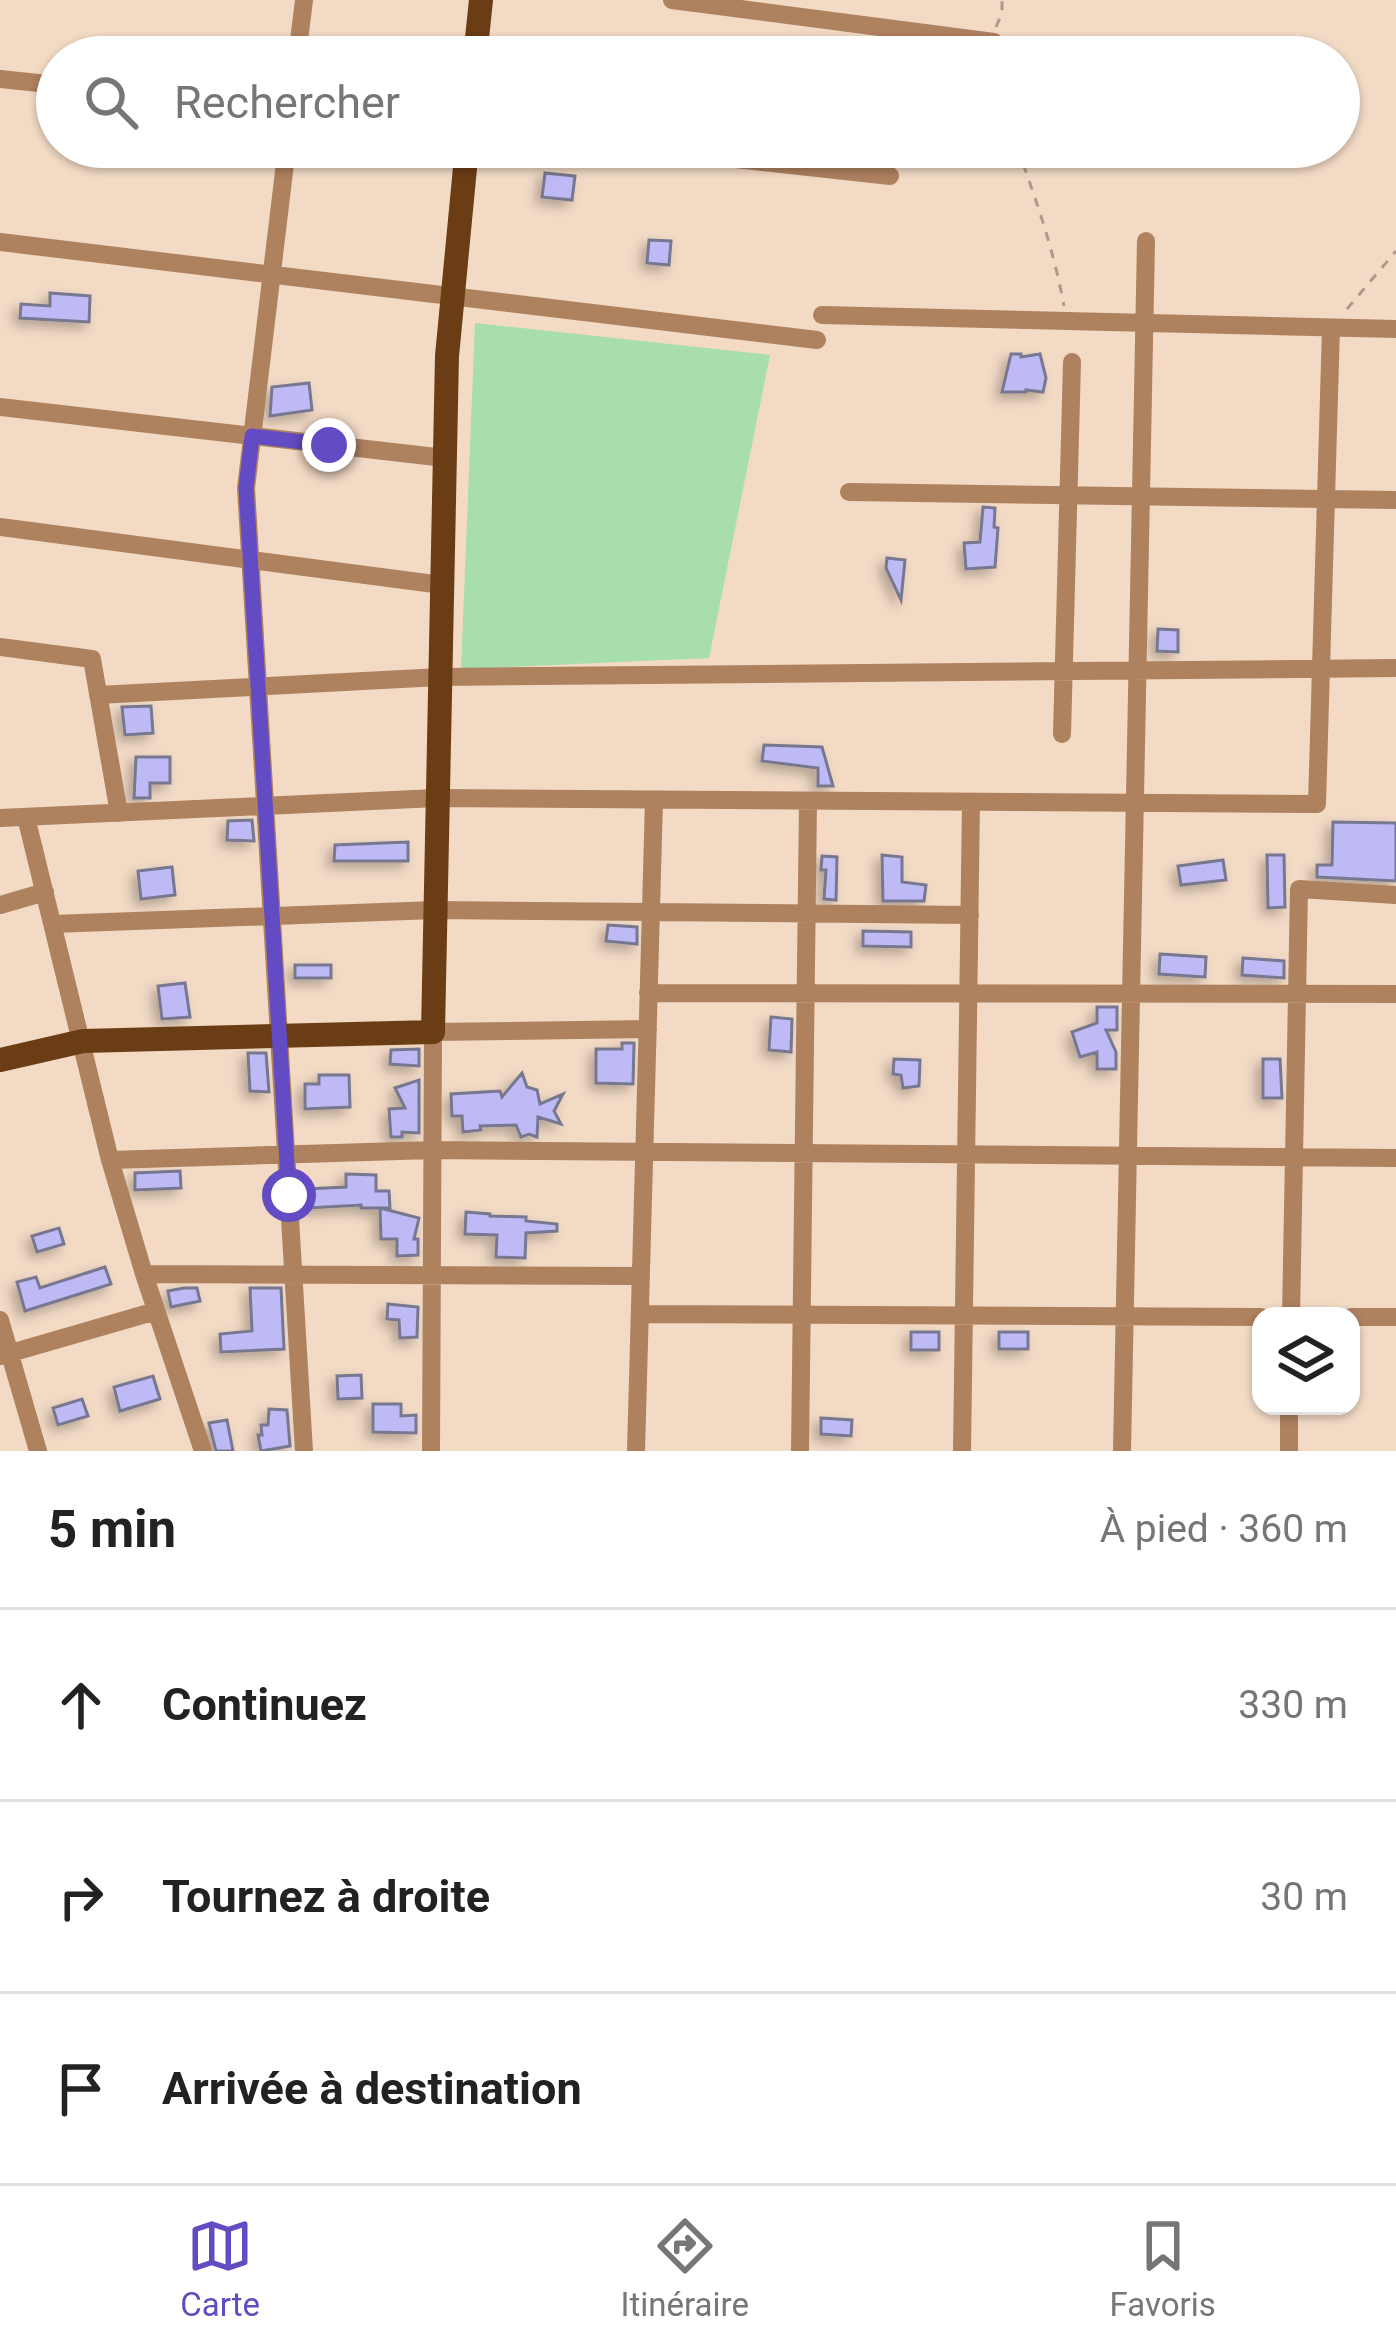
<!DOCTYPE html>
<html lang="fr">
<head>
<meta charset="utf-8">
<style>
  :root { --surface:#fff; --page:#f6f6f6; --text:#222; --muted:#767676; --line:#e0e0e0; --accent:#634bc4 }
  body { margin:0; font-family:Roboto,sans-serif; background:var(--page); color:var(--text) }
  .controls { position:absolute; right:36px; bottom:36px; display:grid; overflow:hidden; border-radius:24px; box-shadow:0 3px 9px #0004 }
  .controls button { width:108px; height:108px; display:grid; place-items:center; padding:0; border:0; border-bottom:3px solid var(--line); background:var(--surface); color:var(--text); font:60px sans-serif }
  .stop { position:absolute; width:36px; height:36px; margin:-27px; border:9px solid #634bc4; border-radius:50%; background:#fff }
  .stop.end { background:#634bc4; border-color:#fff; box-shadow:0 3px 12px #0008 }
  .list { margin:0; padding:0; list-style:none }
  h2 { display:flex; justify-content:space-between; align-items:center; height:156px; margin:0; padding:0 48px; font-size:51px }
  h2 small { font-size:39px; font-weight:400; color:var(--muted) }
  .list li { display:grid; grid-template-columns:78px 1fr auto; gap:36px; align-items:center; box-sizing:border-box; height:192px; padding:0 48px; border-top:3px solid var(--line) }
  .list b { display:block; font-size:45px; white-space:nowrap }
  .list em { font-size:39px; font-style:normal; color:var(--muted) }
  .icon { flex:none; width:66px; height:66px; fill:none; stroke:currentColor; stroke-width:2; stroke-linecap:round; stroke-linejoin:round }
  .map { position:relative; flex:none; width:1396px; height:1451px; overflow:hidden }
  .search { position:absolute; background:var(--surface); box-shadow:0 3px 9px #0004; left:36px; right:36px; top:36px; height:132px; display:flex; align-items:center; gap:30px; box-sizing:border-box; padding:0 42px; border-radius:66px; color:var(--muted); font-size:45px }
  .sheet { height:732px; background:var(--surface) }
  nav { display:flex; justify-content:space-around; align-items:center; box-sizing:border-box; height:168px; border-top:3px solid var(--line); background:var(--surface); font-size:33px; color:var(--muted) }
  nav a { display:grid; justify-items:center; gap:6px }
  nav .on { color:var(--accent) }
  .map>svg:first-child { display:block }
  .green { fill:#a8deab }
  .building { fill:#bebaf5; stroke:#787790; stroke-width:3; filter:url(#shadow) }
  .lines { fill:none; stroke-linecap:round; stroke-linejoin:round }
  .path { stroke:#ad9b8a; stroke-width:3; stroke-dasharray:9 9; stroke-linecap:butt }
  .minor { stroke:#ae815f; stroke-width:18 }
  .major { stroke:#6a3d14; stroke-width:24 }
  .route { stroke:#634bc4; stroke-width:15 }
</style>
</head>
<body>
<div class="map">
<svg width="1396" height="1451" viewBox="0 0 1396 1451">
  <defs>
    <filter id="shadow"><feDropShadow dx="-5.5" dy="5.5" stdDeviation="6" flood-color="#0004"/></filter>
  </defs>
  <rect width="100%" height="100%" fill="#f2dac5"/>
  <path class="green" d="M475,323L770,355L709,658L461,669Z"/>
  <path class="building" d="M545,173L575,176L572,200L542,197Z
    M649,240L671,241L669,265L647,263Z
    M50,293L90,296L89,322L20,318L21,304L50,306Z
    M1011,354H1021V357L1040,354L1046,378L1043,392L1026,390V392H1002Z
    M309,383L312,410L270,416L272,387Z
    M983,507L995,508L994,527L998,528L995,567L966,569L964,543L980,542Z
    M887,558L905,560L901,600L886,568Z
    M1158,629L1178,630V652L1157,651Z
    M151,706L153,733L125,735L122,707Z
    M764,745L822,747L833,786H818V768L762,761Z
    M136,757H170V783H150V798H134Z
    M252,820L254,841L227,840L228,821Z
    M1333,822L1396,823V881L1317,877V865H1332Z
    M408,842V861H334L335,845Z
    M882,855L902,857V882L926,885L924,901H883Z
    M1267,855H1284L1285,907L1268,908Z
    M822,856L837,857L836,900L824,899L826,870H821Z
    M1223,860L1226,880L1181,885L1178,866Z
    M172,867L175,895L141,899L138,871Z
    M608,925L637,927V944L606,941Z
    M863,931L911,932V947L863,946Z
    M1160,954L1206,957L1205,977L1159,974Z
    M1243,958L1284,961V978L1242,975Z
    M295,965H331V978H295Z
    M185,983L190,1017L162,1019L158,986Z
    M1097,1007H1117V1030H1106L1116,1052V1069H1097V1052L1080,1057L1072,1032L1097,1023Z
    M771,1017L792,1019L791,1052L769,1050Z
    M622,1043H634L633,1084L596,1083V1049H622Z
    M419,1049V1066L390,1064L391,1050Z
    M248,1053H266L269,1092L250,1091Z
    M894,1059L920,1060L919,1086L903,1088L901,1075L893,1074Z
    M1263,1059H1280L1282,1098H1263Z
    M522,1073L527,1087L537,1090L540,1104L563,1094L554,1111L561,1124L538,1117L537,1137L529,1134L521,1137L516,1125L480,1126L481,1130L463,1132L462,1116H452L451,1094L500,1091L502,1097Z
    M319,1075H349L350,1107L305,1109V1084H319Z
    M419,1080V1133L402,1132V1137H391L389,1109L405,1108L395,1088Z
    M180,1171L181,1188L135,1190V1173Z
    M346,1174L376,1175V1191H389L390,1208H361V1205L307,1208L306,1189L346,1187Z
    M380,1208L419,1218L414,1239H418V1255L397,1256V1239H381Z
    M466,1212L490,1214V1216L526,1217V1221L557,1224V1231L526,1233L525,1258L496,1257L497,1235L465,1234Z
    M59,1228L64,1244L37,1252L32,1236Z
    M105,1267L111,1284L25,1311L17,1282L36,1277L40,1288Z
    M184,1288H197L200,1301L171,1307L168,1291Z
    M250,1288H281L284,1349L221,1352L220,1334L252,1331Z
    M388,1304L418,1307L417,1337L400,1338L399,1320L387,1319Z
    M911,1332H939V1350H911Z
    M999,1332H1028V1349H999Z
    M361,1375L362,1398L338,1399L337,1376Z
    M153,1376L160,1399L120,1411L114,1387Z
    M82,1399L88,1416L58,1425L53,1408Z
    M373,1404H401V1416L416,1415V1433L373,1432Z
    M269,1409L287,1410L290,1446L261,1451L258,1435H262L261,1425H268Z
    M821,1418L852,1420L851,1436L821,1434Z
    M227,1420L233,1451H216L209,1423Z"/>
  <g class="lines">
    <path class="path" d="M996,27L1002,13V0
      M1017,147C1036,199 1054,251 1064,306
      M1347,309L1396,251"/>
    <path class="minor" d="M672,0L994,42
      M297,57L304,0
      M0,79L57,85
      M287,147L246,488L304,1451
      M626,147L890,176
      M0,242L817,340
      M822,315L1396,329
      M0,407L445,458
      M849,492L1396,500
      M0,527L442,585
      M0,647L92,659L119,813
      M98,695L440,677L1396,668
      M1062,734L1072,362
      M26,817L110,1160L144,1274L203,1451
      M0,818L437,798L1317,804L1331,328
      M0,905L45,892
      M53,924L435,910L970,915
      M648,993L1396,994
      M110,1160L432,1150L1396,1158
      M144,1274L641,1276
      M640,1314L1261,1317
      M1291,1316L1299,889L1396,895
      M1351,1317H1396
      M0,1320L38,1451
      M0,1356L156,1311
      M431,1451L433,1032L648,1029
      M636,1451L654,800
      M800,1451L808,801
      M962,1451L971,802
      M1122,1451L1146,241
      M1289,1451V1406"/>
    <path class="major" d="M475,57L481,0
      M0,1060L83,1041L433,1032L447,356L467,147"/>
  </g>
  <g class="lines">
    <path class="route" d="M289,1195L246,488L252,436L329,445"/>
  </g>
</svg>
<div class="controls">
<button><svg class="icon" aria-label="layers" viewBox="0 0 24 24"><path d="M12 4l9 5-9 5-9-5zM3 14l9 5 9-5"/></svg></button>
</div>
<div class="stop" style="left:289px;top:1195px"></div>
<div class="stop end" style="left:329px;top:445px"></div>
<div class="search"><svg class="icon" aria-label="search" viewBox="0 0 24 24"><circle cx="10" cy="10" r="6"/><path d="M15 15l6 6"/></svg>Rechercher</div>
</div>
<section class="sheet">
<h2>5 min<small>À pied · 360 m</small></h2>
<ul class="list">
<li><svg class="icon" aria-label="ahead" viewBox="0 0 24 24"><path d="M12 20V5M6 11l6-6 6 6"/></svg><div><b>Continuez</b></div><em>330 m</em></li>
<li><svg class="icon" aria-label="right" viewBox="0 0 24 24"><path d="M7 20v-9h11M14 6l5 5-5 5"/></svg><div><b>Tournez à droite</b></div><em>30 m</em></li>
<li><svg class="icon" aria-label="arrive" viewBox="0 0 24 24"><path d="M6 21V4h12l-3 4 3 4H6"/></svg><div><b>Arrivée à destination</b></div></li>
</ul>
</section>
<nav>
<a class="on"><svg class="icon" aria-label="map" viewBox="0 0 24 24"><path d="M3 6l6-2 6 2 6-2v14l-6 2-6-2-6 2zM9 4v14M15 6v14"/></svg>Carte</a>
<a><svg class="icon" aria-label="directions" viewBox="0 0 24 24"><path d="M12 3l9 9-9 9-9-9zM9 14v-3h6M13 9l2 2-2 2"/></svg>Itinéraire</a>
<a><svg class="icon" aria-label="saved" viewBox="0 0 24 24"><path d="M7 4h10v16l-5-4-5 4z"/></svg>Favoris</a>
</nav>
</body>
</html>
